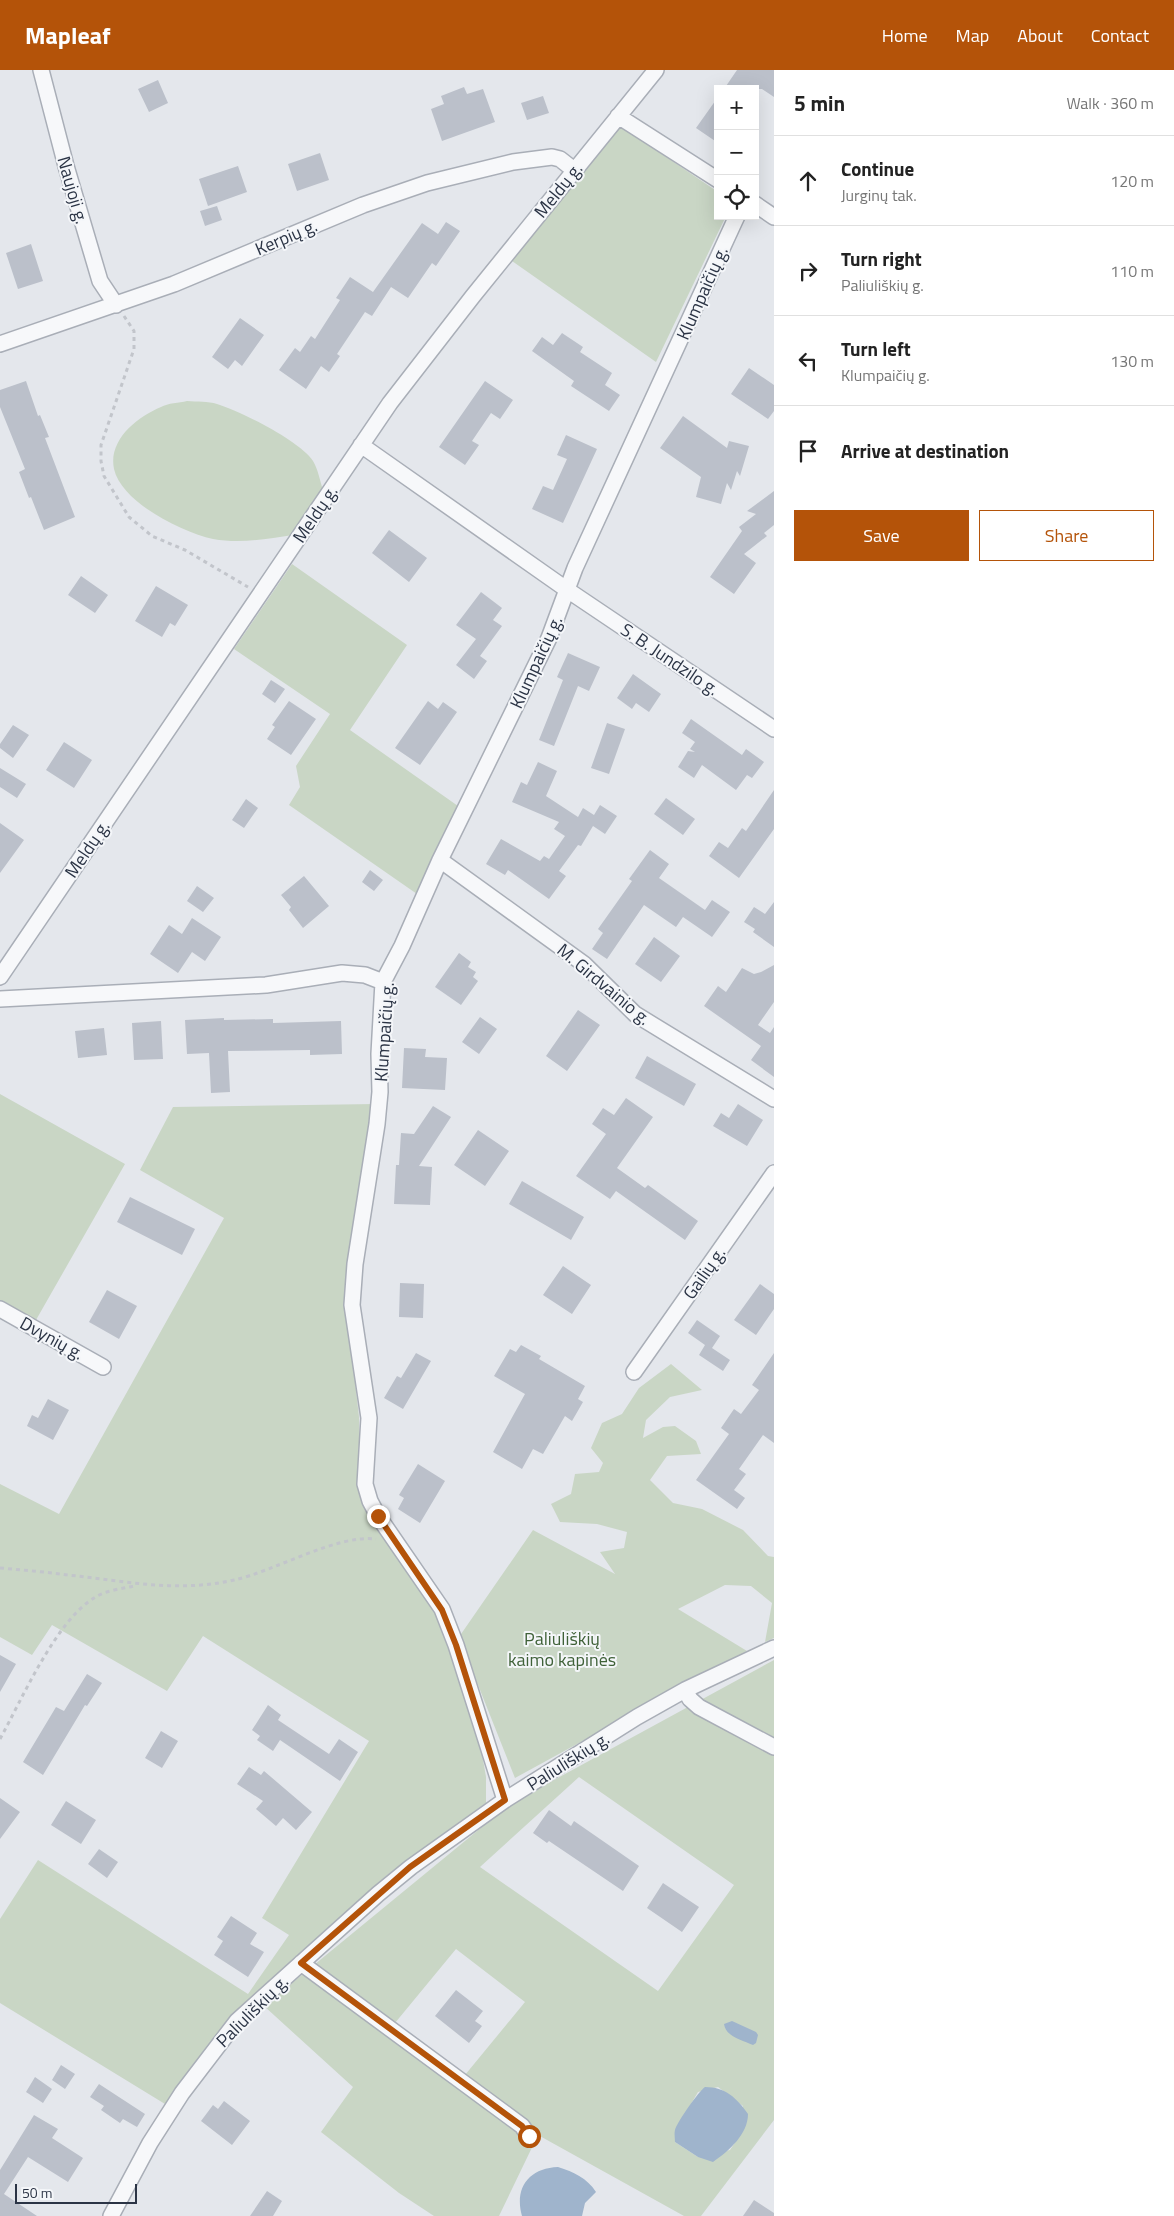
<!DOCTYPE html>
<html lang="en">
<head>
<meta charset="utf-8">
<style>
  :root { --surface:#fff; --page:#f6f6f6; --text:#222; --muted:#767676; --line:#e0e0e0; --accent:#b45309 }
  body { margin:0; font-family:"Titillium Web",sans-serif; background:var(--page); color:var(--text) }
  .controls { position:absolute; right:15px; top:15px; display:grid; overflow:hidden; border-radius:0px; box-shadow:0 5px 20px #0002 }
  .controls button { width:45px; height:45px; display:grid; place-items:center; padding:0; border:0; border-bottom:1px solid var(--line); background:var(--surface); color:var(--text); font:25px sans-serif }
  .scale { position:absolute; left:15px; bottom:12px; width:122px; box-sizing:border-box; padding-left:5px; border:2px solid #2b3445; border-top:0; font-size:14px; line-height:18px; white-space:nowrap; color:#2b3445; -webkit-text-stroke:4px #f4f6f9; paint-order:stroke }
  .stop { position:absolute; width:15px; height:15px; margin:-11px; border:4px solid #b45309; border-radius:50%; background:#fff }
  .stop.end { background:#b45309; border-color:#fff; box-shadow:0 1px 5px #0008 }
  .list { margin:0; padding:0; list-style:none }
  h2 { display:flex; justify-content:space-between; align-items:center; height:65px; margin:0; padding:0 20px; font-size:21px }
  h2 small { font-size:16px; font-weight:400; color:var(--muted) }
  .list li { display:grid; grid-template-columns:32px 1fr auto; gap:15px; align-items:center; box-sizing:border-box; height:90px; padding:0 20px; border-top:1px solid var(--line) }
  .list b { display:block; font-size:19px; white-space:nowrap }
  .list p { margin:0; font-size:16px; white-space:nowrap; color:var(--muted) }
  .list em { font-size:16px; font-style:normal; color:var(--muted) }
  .actions { display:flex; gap:10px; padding:15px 20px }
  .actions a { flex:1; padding:11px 0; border:1px solid var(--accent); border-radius:0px; text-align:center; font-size:18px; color:var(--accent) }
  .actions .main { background:var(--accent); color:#fff }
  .icon { flex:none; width:28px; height:28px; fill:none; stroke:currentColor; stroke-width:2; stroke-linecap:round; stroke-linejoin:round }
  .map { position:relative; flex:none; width:774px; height:2146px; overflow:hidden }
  header { display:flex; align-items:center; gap:30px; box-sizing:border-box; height:70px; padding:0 25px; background:var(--accent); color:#fff }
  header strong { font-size:24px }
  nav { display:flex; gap:28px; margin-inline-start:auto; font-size:18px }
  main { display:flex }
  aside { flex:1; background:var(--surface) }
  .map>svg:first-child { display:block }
  .green { fill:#c9d6c5; fill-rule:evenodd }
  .water { fill:#9fb4cc }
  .building { fill:#bbc0ca }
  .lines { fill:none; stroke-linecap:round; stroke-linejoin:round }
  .minor-casing { stroke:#a9aeb7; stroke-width:18 }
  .path { stroke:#c2c5cb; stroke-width:3; stroke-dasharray:4 4; stroke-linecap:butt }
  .minor { stroke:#f7f8fa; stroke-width:15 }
  .route { stroke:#b45309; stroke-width:6 }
  .labels { text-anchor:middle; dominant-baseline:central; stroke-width:4; stroke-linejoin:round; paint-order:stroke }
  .street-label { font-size:18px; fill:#2b3445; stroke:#f4f6f9 }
  .park-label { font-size:18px; fill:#3f6138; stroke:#f4f6f9 }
</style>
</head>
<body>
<header>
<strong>Mapleaf</strong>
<nav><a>Home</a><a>Map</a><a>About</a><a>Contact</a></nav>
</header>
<main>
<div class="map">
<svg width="774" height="2146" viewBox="0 0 774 2146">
  <rect width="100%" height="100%" fill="#e4e7ec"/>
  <path class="green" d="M619,55L718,122V146H726L656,292L512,191Z
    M187,331C197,332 208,331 217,334C240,341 300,371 313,391C318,399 320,411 323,420L293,465C266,469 240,474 213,469C182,462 122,433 114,399C108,370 137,347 161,337C168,333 179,333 187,331Z
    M292,494L407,575L350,660L458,736L417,824L289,735L300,717L296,696L330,644L234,579Z
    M0,1024L125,1094L36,1250L0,1231Z
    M375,1034L349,1258L359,1347L360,1405L434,1539L447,1568L480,1672L486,1707V1733L386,1806L229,1950L165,2034L0,1933V1849L38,1790L248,1924L289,1865L262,1848L369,1671L203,1566L167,1621L52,1555L32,1585L0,1567V1414L59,1444L224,1148L140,1100L173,1037Z
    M671,1294L702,1320L670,1327L646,1350L643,1368L663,1357L675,1356L696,1371L701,1384L667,1386L650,1410L673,1433L702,1439L743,1460L768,1486L774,1487V1568L765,1572L772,1533L751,1516L725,1515L678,1539L747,1581L515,1708L459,1567L533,1460L615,1504L600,1482L624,1478L627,1462L597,1454L560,1452L551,1434L571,1424L575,1404L599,1402L603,1393L591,1378L602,1353L622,1344L639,1318Z
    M774,1590V2050L701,2146H684L538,2065L499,2146H434L399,2123L321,2062L353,2017L264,1936L510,1734ZM579,1707L734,1815L658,1921L480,1797ZM456,1879L525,1932L465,2005L395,1953ZM718,2017L743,2036L736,2071L730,2080L698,2087L675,2072V2061L698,2022Z"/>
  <path class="water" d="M732,1951L756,1962L758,1965L756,1973L753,1975C742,1970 726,1967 724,1954Z
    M705,2017C725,2017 737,2028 748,2044C748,2064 729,2081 713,2092L698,2087L675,2072C675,2068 674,2064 675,2060C677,2052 699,2021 705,2017Z
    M558,2097C574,2102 587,2108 596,2122L585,2133L582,2146H522C514,2118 529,2098 558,2097Z"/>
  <path class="building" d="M737,0H774V27L762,19H724Z
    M158,10L168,33L149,42L138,19Z
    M464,17L467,24L483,19L495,52L442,71L431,39L444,34L441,26Z
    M543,26L549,43L527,50L521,33Z
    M718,27V73L696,58Z
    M320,83L329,110L297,121L288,94Z
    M238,96L247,122L208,136L199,109Z
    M217,136L222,150L205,156L200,141Z
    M446,152L460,161L436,196L432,193L408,228L391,217L372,246L365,242L337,284L340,286L329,302L321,296L306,319L279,300L295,278L300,282L311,266L315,269L340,230L336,228L350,207L373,222L422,153L438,164Z
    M31,174L43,211L18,219L6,183Z
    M240,248L264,265L242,296L235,290L228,299L212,287Z
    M562,263L583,277L580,282L612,303L605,315L620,325L609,341L571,316L574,311L532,281L542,267L553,275Z
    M749,298L774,315V341L768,349L731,324Z
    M26,311L38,346L40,345L49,367L45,368L75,447L44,460L31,427L29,428L19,402L25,399L0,337V320Z
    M485,311L513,330L500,349L491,343L472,371L479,375L465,395L439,377Z
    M683,346L727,378L729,371L749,376L740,406L737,401L731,420L727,413L721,434L696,427L701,407L660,378Z
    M566,365L597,379L563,453L532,439L543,416L553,420L567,389L557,385Z
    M774,421V455L764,463L767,466L744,484L756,493L734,524L710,507L742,461L739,457L756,444L747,441Z
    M389,460L427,488L409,512L372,483Z
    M81,506L108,525L95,543L68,525Z
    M156,516L188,535L175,556L170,553L162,567L135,551Z
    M481,522L502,538L493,550L502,556L480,586L487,591L474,609L456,595L476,569L456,555Z
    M568,583L600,597L589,621L578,616L554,676L539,670L563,610L557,607Z
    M633,604L661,624L649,642L636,633L632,639L617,628Z
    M271,610L285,619L275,633L262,624Z
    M289,631L316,649L291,685L267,669L275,657L272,655Z
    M428,631L438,639L443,632L457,642L420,695L395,678Z
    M691,649L742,685L746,679L764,692L752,708L747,705L736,720L702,695L694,708L678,697L688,681L695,682L690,679L695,672L682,663Z
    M607,653L625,659L609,704L591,698Z
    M13,655L29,665L13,688L0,678V674Z
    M64,672L92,690L74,718L46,700Z
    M538,692L557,701L546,726L578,747L583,738L594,745L600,735L617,746L605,764L593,756L581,776L578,775L559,801L566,806L549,829L508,800L505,805L486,794L501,769L540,791L544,786L549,789L565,766L554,759L559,752L512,732L521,712L527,715Z
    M0,698L26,714L17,728L0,717Z
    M774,720V759L739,808L709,786L719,772L728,778L742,758L746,761Z
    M666,728L695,749L683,765L654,744Z
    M246,729L258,738L244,758L232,750Z
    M0,753L24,770L0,803Z
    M650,780L669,794L659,808L705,840L712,830L730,842L712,867L683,847L676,857L644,835L607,889L592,879L603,863L598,859L632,811L629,809Z
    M370,800L383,810L374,821L362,812Z
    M304,806L329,836L303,858L289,840L291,837L281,825Z
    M197,816L214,828L203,842L187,831Z
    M774,832V877L753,862L755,859L744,852L754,837L765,844Z
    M192,848L221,867L205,891L192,882L178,903L150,884L169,855L182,864Z
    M654,867L680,886L661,912L635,894Z
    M459,883L471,892L468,897L476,902L473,907L478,911L461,935L435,917Z
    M774,895V932L758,955L770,963L774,957V1007L751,990L761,976L704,936L718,916L726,922L742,898L754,904L761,902Z
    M578,940L600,955L567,1001L546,986Z
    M480,947L497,959L479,984L462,972Z
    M224,948V950L273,949V953L341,951L342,984L310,985V980L228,981L230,1022L211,1023L209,983L187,984L185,950Z
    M161,951L163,989L134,990L132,953Z
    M104,958L107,985L78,988L75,961Z
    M404,978L426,979L425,987L447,988L445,1020L402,1018Z
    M647,986L696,1014L684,1036L635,1008Z
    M626,1028L653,1047L617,1098L645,1118L648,1115L698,1151L685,1170L616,1121L610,1129L576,1106L606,1064L592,1054L603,1038L614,1045Z
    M738,1034L763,1050L747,1076L713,1056L721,1043L729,1048Z
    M433,1036L451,1047L419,1096L432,1097L430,1135L394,1134L396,1095H399L401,1063L414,1064Z
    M478,1060L509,1081L485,1116L454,1095Z
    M522,1111L584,1147L571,1170L509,1134Z
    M130,1127L195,1159L182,1185L117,1152Z
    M563,1196L591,1215L572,1244L543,1225Z
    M400,1213L424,1214L423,1248L399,1247Z
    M760,1214L774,1224V1239L756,1265L734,1250Z
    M107,1220L137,1236L119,1269L89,1252Z
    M697,1250L720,1266L712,1278L730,1290L723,1301L699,1285L705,1275L688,1263Z
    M521,1275L541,1286L539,1289L585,1316L578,1329L583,1332L572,1351L565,1346L543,1384L533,1379L522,1399L493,1382L525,1324L494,1306L510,1279L516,1282Z
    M416,1283L431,1291L403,1339L384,1328L397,1306L401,1308Z
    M774,1283V1373L763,1365L739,1399L746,1404L734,1420L745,1428L737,1439L696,1410L729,1364L721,1358L734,1339L741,1344L759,1320L752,1315Z
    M48,1329L69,1340L53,1370L27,1356L32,1345L38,1348Z
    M418,1394L445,1411L420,1453L398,1439L404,1428L399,1425Z
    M0,1585L16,1594L0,1622Z
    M87,1604L102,1613L87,1636L85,1635L43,1705L23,1692L56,1637L64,1641Z
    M268,1635L281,1645L278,1650L329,1684L339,1669L358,1682L340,1711L280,1670L273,1681L257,1670L260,1666L252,1660Z
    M161,1661L178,1671L162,1698L145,1688Z
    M249,1697L261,1705L264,1701L312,1742L296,1760L283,1748L276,1756L256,1739L263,1731L237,1714Z
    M0,1728L20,1742L0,1769Z
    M66,1731L96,1750L81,1774L51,1755Z
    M549,1740L571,1756L574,1751L639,1796L623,1821L549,1771L547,1773L533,1763Z
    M99,1779L118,1792L107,1808L88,1794Z
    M663,1813L699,1837L682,1862L647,1838Z
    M231,1846L257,1863L250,1874L264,1882L248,1907L214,1885L223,1871L217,1867Z
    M456,1920L483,1941L475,1951L482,1956L469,1973L435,1946Z
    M61,1995L75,2004L65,2019L52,2010Z
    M35,2007L52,2019L43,2033L26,2022Z
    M99,2014L145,2044L137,2057L123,2049L120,2053L101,2040L104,2036L90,2027Z
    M224,2031L250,2051L232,2075L201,2051L213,2035L218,2039Z
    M34,2045L58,2059L52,2068L83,2088L68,2112L28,2087L4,2124L37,2146H0V2100Z
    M267,2121L282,2131L273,2146H250Z
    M754,2130L774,2143V2146H743Z"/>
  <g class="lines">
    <defs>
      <path id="minor" d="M41,0L66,96L100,211L116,235
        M618,46L718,110
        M755,134L774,147
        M0,274L174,214L363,135L427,113L513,92L552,87L560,89L574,100
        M361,375L566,519L774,659
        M440,790L584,894L635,944L774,1029
        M0,907L390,333L473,226L656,0
        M0,929L266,915L342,903L365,905L383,912
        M0,1239L103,1297
        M634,1302L774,1103
        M685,1620L690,1629L699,1637L774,1677
        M505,1730L456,1575L442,1539L378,1446L370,1431L365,1414L369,1348L352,1235L355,1194L377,1054L380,1022L379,984L383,912L402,876L440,790L549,568L575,498L737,146
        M301,1893L522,2056L529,2066
        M111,2146L150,2073L182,2023L237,1951L378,1824L411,1797L505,1730L637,1647L685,1620L774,1578"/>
    </defs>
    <use href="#minor" class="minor-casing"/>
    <path class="path" d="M124,246L134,261V279L101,375V391L104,406L129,447L152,466L185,480L248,517
      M0,1498C23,1500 46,1502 68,1505C124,1511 178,1523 234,1510C275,1501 337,1464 376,1469
      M0,1669C22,1629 56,1551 94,1528C106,1520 121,1519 134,1516"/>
    <use href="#minor" class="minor"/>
  </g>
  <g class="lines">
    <path class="route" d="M378,1446L442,1540L456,1575L505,1730L410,1797L301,1893L522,2056L529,2066"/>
  </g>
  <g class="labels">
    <g class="street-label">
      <text transform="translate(73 120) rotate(74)">Naujoji g.</text>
      <text transform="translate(558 120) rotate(-51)">Meldų g.</text>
      <text transform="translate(286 167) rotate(-23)">Kerpių g.</text>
      <text transform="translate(702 223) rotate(-66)">Klumpaičių g.</text>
      <text transform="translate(315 444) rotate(-56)">Meldų g.</text>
      <text transform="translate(670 589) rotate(34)">S. B. Jundzilo g.</text>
      <text transform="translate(536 592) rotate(-65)">Klumpaičių g.</text>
      <text transform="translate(87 779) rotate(-56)">Meldų g.</text>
      <text transform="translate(604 914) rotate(40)">M. Girdvainio g.</text>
      <text transform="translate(384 962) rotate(-86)">Klumpaičių g.</text>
      <text transform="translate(704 1203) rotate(-55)">Gailių g.</text>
      <text transform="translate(52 1268) rotate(29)">Dvynių g.</text>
      <text transform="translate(568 1691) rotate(-32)">Paliuliškių g.</text>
      <text transform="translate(252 1941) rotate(-45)">Paliuliškių g.</text>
    </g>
    <g class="park-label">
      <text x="562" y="1568">Paliuliškių<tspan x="562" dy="21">kaimo kapinės</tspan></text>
    </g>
  </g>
</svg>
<div class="controls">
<button>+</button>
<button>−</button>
<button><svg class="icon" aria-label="locate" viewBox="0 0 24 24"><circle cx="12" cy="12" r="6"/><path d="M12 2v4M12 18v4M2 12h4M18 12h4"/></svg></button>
</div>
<div class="scale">50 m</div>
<div class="stop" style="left:529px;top:2066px"></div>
<div class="stop end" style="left:378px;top:1446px"></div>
</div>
<aside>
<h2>5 min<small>Walk · 360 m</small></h2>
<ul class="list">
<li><svg class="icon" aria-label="ahead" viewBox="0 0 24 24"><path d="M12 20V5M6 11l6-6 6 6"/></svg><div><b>Continue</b><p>Jurginų tak.</p></div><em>120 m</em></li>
<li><svg class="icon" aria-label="right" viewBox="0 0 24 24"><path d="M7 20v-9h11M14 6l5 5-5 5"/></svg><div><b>Turn right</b><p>Paliuliškių g.</p></div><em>110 m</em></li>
<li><svg class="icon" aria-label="left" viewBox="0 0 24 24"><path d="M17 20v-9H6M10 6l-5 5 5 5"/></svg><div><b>Turn left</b><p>Klumpaičių g.</p></div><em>130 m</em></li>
<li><svg class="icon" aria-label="arrive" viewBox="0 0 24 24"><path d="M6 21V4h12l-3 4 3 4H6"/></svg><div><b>Arrive at destination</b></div></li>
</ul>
<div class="actions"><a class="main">Save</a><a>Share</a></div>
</aside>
</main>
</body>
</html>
